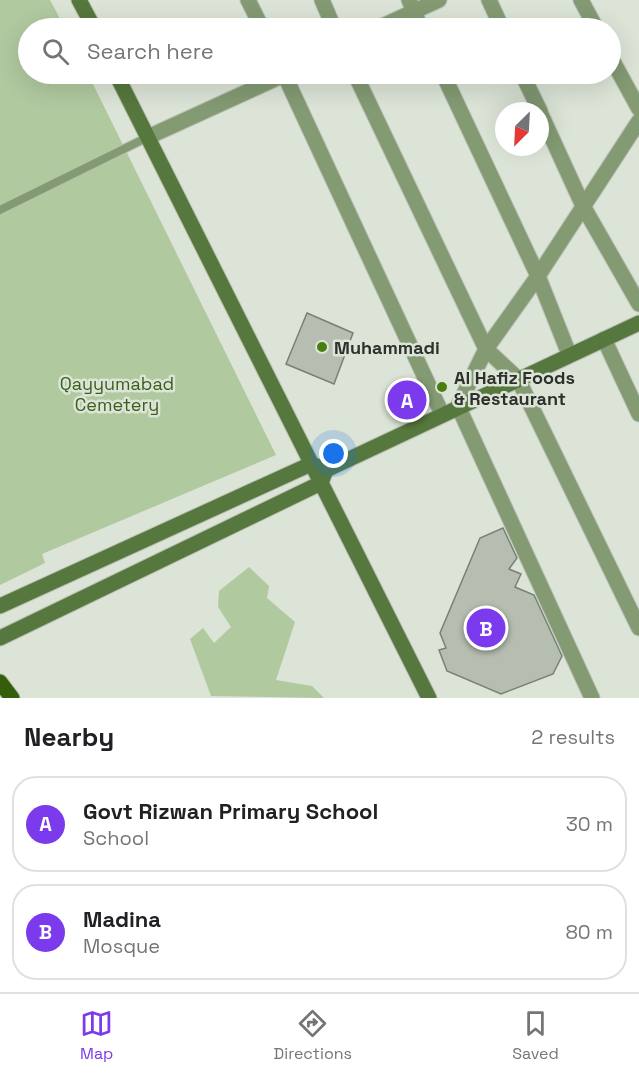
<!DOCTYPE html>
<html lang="en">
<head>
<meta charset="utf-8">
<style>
  :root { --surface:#fff; --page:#f6f6f6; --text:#202124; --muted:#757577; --line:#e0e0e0; --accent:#7c3aed }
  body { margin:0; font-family:"Space Grotesk",sans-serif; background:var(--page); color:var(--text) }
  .compass { position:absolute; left:495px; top:102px; width:54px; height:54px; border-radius:50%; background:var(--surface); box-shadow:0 6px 24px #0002; rotate:204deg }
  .you { position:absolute; left:334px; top:454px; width:21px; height:21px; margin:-15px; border:4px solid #fff; border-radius:50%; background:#1a73e8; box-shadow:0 0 0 9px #1a73e833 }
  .badge { display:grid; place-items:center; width:39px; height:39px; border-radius:50%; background:var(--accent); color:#fff; font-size:20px; font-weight:700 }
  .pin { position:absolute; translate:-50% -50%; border:3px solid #fff; box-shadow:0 2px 6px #0006 }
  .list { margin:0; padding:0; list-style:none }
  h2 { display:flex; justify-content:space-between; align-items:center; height:78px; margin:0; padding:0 24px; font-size:26px }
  h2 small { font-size:20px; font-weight:400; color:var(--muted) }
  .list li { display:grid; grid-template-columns:39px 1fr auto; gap:18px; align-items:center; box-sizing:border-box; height:96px; margin:0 12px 12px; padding:0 12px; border:2px solid var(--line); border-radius:24px }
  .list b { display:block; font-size:22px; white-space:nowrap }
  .list p { margin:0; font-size:20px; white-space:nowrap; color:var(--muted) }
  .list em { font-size:20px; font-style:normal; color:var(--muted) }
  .icon { flex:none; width:33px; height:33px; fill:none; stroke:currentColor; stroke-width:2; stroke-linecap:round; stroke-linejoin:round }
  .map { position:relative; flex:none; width:639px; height:698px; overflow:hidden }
  .search { position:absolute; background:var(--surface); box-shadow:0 6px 24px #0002; left:18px; right:18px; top:18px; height:66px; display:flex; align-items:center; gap:15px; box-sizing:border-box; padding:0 21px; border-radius:33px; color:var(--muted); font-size:22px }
  .sheet { height:294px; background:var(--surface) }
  nav { display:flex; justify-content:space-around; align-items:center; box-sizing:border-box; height:84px; border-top:2px solid var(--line); background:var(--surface); font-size:16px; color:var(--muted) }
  nav a { display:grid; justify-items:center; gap:3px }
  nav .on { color:var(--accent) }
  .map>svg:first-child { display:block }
  .green { fill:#b0c99f }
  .building { fill:#b6beb1; stroke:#798074; stroke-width:1.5 }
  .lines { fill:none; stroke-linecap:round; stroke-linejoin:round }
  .lane-casing { stroke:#b8c0b4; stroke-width:10 }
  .street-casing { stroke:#b8c0b4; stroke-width:17 }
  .secondary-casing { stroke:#b8c0b4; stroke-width:17 }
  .primary-casing { stroke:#b8c0b4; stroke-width:17 }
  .lane { stroke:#839a73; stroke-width:8 }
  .street { stroke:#839a73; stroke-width:15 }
  .secondary { stroke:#56773d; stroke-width:15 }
  .primary { stroke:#355e0b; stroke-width:15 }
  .poi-dot { fill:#487d0f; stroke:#dbe4d6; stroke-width:2 }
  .labels { text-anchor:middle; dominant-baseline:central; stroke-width:5; stroke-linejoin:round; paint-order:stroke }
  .poi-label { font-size:18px; font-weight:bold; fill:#2d302b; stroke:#dbe4d6; text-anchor:start }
  .park-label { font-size:18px; fill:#3a5f19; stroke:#dbe4d6 }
</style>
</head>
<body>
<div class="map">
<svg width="639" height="698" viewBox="0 0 639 698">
  <rect width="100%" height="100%" fill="#dbe4d6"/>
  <path class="green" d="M0,0H50L65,28H28V74H88L276,455L42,554L45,563L0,585Z
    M249,567L269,586L267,598L295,622L276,680L312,686L324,698L211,696L190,639L203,628L214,643L231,627L218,607L219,591Z"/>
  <path class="building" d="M307,313L353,333L334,384L286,364Z
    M503,528L517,558L509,569L521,574L515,587L534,595L562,656L553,674L501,694L447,671L439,650L446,648L440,633L480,538Z"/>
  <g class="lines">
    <defs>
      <path id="lane" d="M0,210L148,137"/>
      <path id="street" d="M248,0L262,28
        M322,0L334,28
        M409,0L421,28
        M489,0L502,28
        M581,0L596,28
        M378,28L439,0
        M610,56L639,109
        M284,74L442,414
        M355,74L486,349L518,379L639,628
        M443,74L538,276L569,354
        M522,74L540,111
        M540,112L583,206L639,304
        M148,137L286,74
        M604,339L639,414
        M592,698L458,406L486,349L538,276L639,121"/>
      <path id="secondary" d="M79,0L94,28
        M116,74L429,698
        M0,606L311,464L320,467
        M0,638L321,483L326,470L639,323"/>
      <path id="primary" d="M0,682L12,698"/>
    </defs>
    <use href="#lane" class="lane-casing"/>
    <use href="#street" class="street-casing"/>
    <use href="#secondary" class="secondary-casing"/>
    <use href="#primary" class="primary-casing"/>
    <use href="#lane" class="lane"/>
    <use href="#street" class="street"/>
    <use href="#secondary" class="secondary"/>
    <use href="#primary" class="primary"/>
  </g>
  <g class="poi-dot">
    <circle cx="322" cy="347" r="6"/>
    <circle cx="442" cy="387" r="6"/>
  </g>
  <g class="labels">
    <g class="poi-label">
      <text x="334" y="347">Muhammadi</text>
      <text x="454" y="377">Al Hafiz Foods<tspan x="454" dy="21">&amp; Restaurant</tspan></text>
    </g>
    <g class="park-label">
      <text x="117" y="383">Qayyumabad<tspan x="117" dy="21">Cemetery</tspan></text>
    </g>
  </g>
</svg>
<svg class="compass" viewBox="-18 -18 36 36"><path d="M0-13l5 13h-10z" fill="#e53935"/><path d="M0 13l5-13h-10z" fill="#757577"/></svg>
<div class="you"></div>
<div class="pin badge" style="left:407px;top:400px">A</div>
<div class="pin badge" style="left:486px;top:628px">B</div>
<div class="search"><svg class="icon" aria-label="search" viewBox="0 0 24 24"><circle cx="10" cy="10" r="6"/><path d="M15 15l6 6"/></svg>Search here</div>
</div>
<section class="sheet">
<h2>Nearby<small>2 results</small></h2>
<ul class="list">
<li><span class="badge">A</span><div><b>Govt Rizwan Primary School</b><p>School</p></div><em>30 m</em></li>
<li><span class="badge">B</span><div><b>Madina</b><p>Mosque</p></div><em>80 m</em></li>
</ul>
</section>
<nav>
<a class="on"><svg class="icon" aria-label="map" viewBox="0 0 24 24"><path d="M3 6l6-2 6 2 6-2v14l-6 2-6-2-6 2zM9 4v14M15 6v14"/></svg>Map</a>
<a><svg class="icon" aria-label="directions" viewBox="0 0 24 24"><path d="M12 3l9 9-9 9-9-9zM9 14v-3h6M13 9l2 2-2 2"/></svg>Directions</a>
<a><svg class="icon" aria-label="saved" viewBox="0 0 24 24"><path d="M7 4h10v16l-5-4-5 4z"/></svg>Saved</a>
</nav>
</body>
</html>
